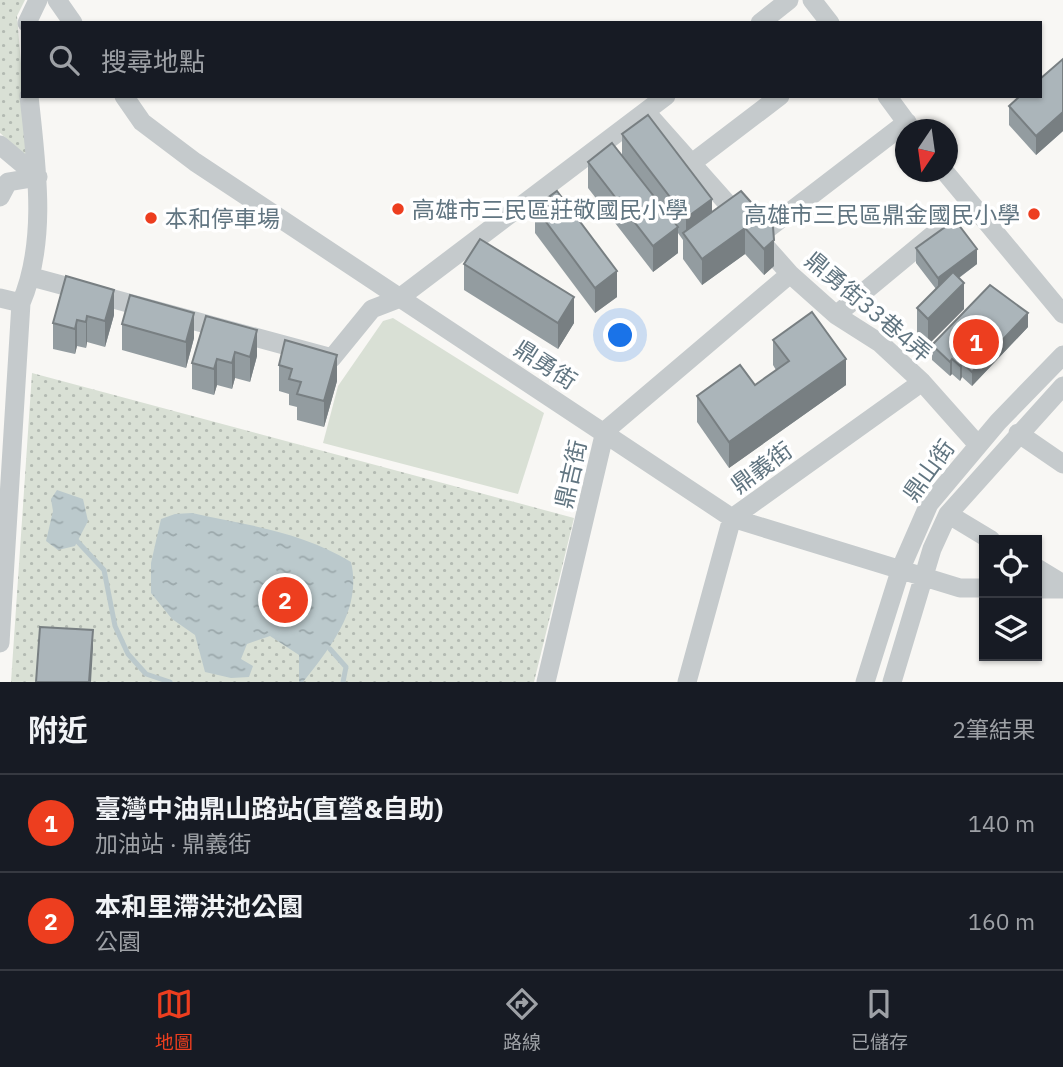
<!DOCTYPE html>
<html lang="zh-TW">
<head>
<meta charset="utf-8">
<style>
  :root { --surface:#171b24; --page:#242831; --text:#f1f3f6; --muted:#9ea1a6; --line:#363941; --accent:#ed3e1f }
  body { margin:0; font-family:"IBM Plex Sans","Noto Sans TC",sans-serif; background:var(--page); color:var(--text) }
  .controls { position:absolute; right:21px; bottom:21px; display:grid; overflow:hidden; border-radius:0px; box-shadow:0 2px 5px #0004 }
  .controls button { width:63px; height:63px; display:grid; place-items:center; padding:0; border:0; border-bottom:2px solid var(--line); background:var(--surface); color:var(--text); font:35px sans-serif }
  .compass { position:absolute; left:895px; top:119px; width:63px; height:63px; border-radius:50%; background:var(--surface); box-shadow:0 2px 5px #0004; rotate:193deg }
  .you { position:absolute; left:621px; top:336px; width:24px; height:24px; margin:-18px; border:5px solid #fff; border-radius:50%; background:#1a73e8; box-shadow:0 0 0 10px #1a73e833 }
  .badge { display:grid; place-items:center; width:46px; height:46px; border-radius:50%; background:var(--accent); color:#fff; font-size:23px; font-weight:700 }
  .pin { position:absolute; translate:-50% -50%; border:4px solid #fff; box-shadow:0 2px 7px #0006 }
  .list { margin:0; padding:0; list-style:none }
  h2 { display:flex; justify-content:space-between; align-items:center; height:91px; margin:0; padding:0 28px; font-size:30px }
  h2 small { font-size:23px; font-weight:400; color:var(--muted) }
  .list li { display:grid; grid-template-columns:46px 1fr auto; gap:21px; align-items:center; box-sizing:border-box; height:98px; padding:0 28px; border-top:2px solid var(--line) }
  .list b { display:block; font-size:26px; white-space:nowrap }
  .list p { margin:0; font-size:23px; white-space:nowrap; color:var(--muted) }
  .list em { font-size:23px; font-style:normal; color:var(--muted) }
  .icon { flex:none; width:38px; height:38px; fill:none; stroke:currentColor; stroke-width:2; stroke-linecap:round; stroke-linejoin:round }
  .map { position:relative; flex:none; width:1063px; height:682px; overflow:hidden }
  .search { position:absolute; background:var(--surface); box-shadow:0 2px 5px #0004; left:21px; right:21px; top:21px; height:77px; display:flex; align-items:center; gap:18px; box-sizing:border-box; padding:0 24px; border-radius:0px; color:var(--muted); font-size:26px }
  .sheet { height:287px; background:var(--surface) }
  nav { display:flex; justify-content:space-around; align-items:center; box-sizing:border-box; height:98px; border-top:2px solid var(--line); background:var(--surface); font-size:19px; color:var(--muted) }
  nav a { display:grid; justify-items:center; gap:4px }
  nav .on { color:var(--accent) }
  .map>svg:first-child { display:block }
  .grass { fill:#d9e0d5 }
  .park { fill:url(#park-dots) }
  .water { fill:url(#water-ripples) }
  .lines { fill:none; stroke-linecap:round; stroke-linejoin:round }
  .stream { stroke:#bbc9cc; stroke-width:5 }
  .minor { stroke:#c5cacc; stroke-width:19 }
  .wall { fill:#939ca0 }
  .shaded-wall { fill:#787f82 }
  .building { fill:#abb5ba; stroke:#787f82; stroke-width:2 }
  .poi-dot { fill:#ed3e1f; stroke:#fff; stroke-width:2.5 }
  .labels { text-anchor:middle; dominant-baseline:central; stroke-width:7; stroke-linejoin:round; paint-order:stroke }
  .poi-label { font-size:23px; fill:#617581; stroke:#fff; text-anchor:start }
  .street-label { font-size:23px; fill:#617581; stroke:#fff }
</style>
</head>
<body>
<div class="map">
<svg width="1063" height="682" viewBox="0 0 1063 682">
  <defs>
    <pattern id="park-dots" width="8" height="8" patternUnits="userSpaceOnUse" patternTransform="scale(1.75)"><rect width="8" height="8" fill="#d9e0d5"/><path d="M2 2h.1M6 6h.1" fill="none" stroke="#b3bab2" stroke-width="1.8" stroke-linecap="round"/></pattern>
    <pattern id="water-ripples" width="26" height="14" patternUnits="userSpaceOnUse" patternTransform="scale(1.75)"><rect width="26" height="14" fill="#bbc9cc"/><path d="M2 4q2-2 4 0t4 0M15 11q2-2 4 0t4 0" fill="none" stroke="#9ba8ab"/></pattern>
  </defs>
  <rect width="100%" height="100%" fill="#f8f7f4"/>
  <path class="grass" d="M393,318L544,413L518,494L323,443L338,386L383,321Z"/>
  <path class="park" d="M0,0H25L17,16L29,158L0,133Z
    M32,373L574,518L534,682H11Z"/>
  <path class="water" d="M57,490L83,499L88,521L75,546L58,550L46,541L53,511L51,499Z
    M192,513C247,525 303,532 351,562C362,609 331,647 303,682H299V655L270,636L247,644L241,659L253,666L249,677L231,678L205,672L195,635L172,619L151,593V563L161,519L175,514Z"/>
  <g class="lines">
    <path class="stream" d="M77,541L104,570L115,626L128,654L146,674L170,682
      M330,649L346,667L343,682"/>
    <path class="minor" d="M57,0L73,23
      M812,0L830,23
      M27,23L38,0
      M760,23L789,0
      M124,96L142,122L195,162L732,518L960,588H984
      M887,96L912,130
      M646,112L790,274L836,315L880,343L922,382L978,445
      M0,145L38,177L8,182L0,197
      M692,163L780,96
      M945,172L1063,314
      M757,237L907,122
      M32,277L332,358L372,309L398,299L666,96
      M0,298L21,303
      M836,315L970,204
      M1018,433L1063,464
      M948,514L991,540
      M1037,568L1063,584
      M1037,589H1063
      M0,643L21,303C48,240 36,163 29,96
      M546,682L605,431L790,274
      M687,682L732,518L922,382
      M865,682L901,568L929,504L998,422L1063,355
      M892,682L932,549L948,514L1063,386"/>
  </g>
  <path class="wall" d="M1063,59V131L1036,155L1009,125V106Z
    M622,134L712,212L741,191L774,266L764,275L745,254L702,285L683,259V240L678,233V253L653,272L588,188V162L622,156Z
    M535,207L617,297L595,313L535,233Z
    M916,248L977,264L959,278L964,309L928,345L917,334V308L936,289L916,263Z
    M464,264L574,323L558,349L464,290Z
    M66,276L114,315L105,347L87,342L86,348L77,346L75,354L53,349V323Z
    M206,316L257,356L250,382L235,378L232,389L217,385L214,395L192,389V363Z
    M122,324L194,338L186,368L122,350Z
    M1028,327L972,386L962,377L960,381L952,374L950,376L932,360V345Z
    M773,340L846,385L729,468L697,422V396L755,385L776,370L773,365Z
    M279,365L337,381L324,427L297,420V407L289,405V394L279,391Z"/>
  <path class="shaded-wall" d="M1063,112V131L1036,155V136Z
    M712,199V224L686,237V218Z
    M678,227V253L653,272V246Z
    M745,228V254L702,285V259Z
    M774,240V266L764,275V249Z
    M977,249V264L938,293V278Z
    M617,271V297L595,313V288Z
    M964,283V309L928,345V319Z
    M114,290V315L105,347V321Z
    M574,297V323L558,349V323Z
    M194,313V338L186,368V342Z
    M1028,313V327L972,386V372Z
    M87,316V342L86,348V322Z
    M77,320V346L75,354V329Z
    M257,330V356L250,382V357Z
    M235,352V378L232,389V363Z
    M337,355V381L324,427V401Z
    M217,359V385L214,395V369Z
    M846,359V385L729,468V442Z
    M952,359V374L950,376V362Z
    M962,363V377L960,381V366Z
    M93,630V648L91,682H89Z"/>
  <path class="building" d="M1063,59V112L1036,136L1009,106L1020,96H1040V79Z
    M648,115L712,199L686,218L622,134Z
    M612,143L678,227L653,246L588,162Z
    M557,191L617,271L595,288L535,207Z
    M741,191L773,227L774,240L764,249L745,228L702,259L683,233Z
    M955,220L977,249L938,278L916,248Z
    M480,239L574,297L558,323L464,264Z
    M953,272L964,283L928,319L917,308Z
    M66,276L114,290L105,321L87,316L86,322L77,320L75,329L53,323Z
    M990,285L1028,313L972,372L962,363L960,366L952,359L950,362L932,345Z
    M130,295L194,313L186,342L122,324Z
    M812,312L846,359L729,442L697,396L740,365L755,385L789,361L773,340Z
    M206,316L257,330L250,357L235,352L232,363L217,359L214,369L192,363Z
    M285,340L337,355L324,401L297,394L301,382L289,379L292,369L279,365Z
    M40,627L93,630L89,682H36Z"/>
  <g class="poi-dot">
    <circle cx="398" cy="209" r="7"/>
    <circle cx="1034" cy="214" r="7"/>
    <circle cx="151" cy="218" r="7"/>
  </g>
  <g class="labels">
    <g class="poi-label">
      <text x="412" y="209">高雄市三民區莊敬國民小學</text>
      <text x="1020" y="214" text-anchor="end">高雄市三民區鼎金國民小學</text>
      <text x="165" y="218">本和停車場</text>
    </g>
    <g class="street-label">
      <text transform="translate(869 306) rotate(40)">鼎勇街33巷4弄</text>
      <text transform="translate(546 364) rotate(33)">鼎勇街</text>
      <text transform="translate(761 467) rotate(-36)">鼎義街</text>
      <text transform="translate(928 470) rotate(-54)">鼎山街</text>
      <text transform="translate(570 474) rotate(-77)">鼎吉街</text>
    </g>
  </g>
</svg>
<div class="controls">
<button><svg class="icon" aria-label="locate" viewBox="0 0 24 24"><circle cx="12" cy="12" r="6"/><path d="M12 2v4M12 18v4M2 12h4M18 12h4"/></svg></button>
<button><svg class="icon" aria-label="layers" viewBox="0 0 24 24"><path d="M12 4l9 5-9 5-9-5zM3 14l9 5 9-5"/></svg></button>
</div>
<svg class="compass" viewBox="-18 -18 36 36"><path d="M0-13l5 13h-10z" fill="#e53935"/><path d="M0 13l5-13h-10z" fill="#9ea1a6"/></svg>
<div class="you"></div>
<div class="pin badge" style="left:976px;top:342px">1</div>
<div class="pin badge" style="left:285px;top:600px">2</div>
<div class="search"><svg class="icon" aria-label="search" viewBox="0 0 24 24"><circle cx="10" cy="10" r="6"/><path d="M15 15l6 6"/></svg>搜尋地點</div>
</div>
<section class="sheet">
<h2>附近<small>2筆結果</small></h2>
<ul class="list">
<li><span class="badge">1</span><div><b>臺灣中油鼎山路站(直營&amp;自助)</b><p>加油站 · 鼎義街</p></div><em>140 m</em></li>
<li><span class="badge">2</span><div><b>本和里滯洪池公園</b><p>公園</p></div><em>160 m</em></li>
</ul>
</section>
<nav>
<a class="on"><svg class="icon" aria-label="map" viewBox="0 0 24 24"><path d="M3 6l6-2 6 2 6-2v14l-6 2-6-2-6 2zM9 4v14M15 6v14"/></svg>地圖</a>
<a><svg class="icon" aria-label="directions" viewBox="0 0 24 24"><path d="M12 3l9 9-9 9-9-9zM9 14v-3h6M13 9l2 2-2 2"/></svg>路線</a>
<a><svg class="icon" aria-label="saved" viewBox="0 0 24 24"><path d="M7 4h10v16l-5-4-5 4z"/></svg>已儲存</a>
</nav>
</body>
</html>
